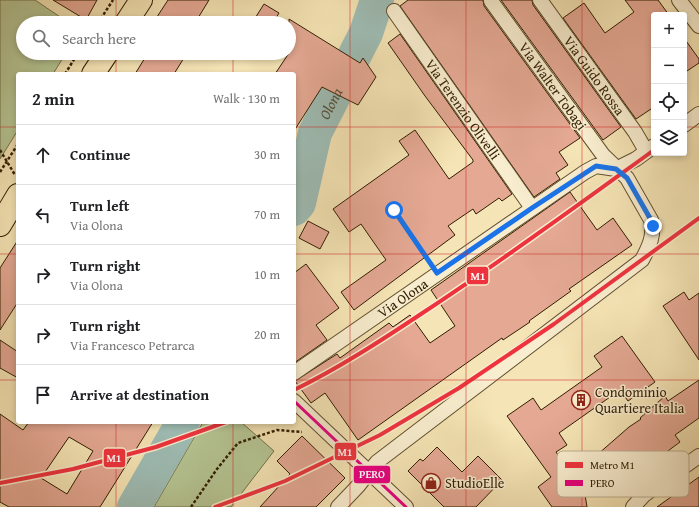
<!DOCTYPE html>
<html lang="en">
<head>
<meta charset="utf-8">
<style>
  :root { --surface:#fff; --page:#f2f2f2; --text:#202124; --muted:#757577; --line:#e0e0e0 }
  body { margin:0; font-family:"Gentium Book Plus",serif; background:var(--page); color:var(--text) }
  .controls { position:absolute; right:12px; top:12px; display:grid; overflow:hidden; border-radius:4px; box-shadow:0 2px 6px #0003 }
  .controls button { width:36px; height:36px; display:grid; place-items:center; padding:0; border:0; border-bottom:1px solid var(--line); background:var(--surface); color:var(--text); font:20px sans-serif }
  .stop { position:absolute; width:12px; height:12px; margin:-9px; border:3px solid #1a73e8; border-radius:50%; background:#fff }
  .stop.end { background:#1a73e8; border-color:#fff; box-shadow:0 1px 4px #0008 }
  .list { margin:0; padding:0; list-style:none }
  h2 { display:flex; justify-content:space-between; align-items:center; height:52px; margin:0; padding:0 16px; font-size:17px }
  h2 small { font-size:13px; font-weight:400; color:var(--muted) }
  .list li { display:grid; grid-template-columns:26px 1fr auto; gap:12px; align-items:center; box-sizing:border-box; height:60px; padding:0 16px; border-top:1px solid var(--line) }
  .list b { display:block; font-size:15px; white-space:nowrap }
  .list p { margin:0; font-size:13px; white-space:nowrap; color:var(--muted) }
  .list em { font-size:13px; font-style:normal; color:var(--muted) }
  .icon { flex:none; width:22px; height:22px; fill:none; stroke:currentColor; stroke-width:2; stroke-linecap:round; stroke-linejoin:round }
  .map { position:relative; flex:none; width:699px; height:507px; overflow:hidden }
  .search { position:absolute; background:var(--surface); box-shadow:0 2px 6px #0003; left:16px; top:16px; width:280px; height:44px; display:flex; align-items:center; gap:10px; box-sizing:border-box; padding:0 14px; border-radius:22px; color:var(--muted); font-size:15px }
  .panel { position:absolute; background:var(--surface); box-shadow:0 2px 6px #0003; left:16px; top:72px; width:280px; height:352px; border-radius:4px }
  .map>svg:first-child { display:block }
  .green { fill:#b5c593; stroke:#73724a }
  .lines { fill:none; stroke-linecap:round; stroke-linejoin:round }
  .river { stroke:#9ebdb5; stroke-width:34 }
  .building { fill:#e4a893; stroke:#311e02; fill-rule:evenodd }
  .street-casing { stroke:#62502f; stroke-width:16 }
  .primary-casing { stroke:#311e02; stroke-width:24 }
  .path { stroke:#311e02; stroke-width:2.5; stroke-dasharray:3 2; stroke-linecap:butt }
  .street { stroke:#f8edcf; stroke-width:14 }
  .primary { stroke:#f5e4b5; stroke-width:22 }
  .bus-1-casing { stroke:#f8edcf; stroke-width:6 }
  .bus-1 { stroke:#e5007d; stroke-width:3 }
  .metro-1-casing { stroke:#f8edcf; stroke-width:7 }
  .metro-1 { stroke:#ee333e; stroke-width:4 }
  .route { stroke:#1a73e8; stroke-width:5 }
  .grid { fill:none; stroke:#d62828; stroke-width:1; stroke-opacity:0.55 }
  .labels { text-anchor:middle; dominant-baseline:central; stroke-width:3; stroke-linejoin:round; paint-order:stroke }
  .street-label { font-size:14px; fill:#311e02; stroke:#f8edcf }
  .poi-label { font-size:14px; fill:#311e02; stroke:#f8edcf; text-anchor:start }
  .water-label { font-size:15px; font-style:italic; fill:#524e38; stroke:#f8edcf }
  .key { fill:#f8edcf; stroke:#bcaf92; stroke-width:1 }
  .key-label { font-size:11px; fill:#311e02 }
  .line-badge { stroke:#f8edcf; stroke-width:1.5 }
  .badge-label { font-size:11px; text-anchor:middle; font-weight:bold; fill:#fff }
</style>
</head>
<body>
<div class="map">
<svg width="699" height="507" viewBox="0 0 699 507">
  <rect width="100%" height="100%" fill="#f5e4b5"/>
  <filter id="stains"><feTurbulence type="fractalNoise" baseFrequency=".005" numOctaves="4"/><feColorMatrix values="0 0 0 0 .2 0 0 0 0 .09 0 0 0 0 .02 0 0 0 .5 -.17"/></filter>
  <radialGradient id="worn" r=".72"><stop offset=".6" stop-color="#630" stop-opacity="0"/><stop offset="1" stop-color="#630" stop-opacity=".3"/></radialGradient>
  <path class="green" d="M0,0H35L69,23H23V53H66L53,74H18V130L0,159Z
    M203,422H241L274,451L231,507H154Z"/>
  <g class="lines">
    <g class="river">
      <path id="s1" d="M294,209L299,203L315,133L366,33L377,0"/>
      <path d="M134,507L183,422"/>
    </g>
  </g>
  <path class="building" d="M53,0H97L86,20Z
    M168,0H209L195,23H153Z
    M408,0H483L484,6L580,138L559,152L568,165L556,173L560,179L534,197L400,6Z
    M501,0H532L533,5L621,127L603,140Z
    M625,0H658L669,15H654V107L636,119L563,18L584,3L605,33L634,12Z
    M264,4L279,13L273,23H252Z
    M289,19L360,63L363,58L376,77L358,105L322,87L294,131V74H275L289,53Z
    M400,34L512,194L502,201L499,198L476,214L473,209L448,226L455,235L354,310L341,292L386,260L361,224L349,232L333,209L409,155L399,141L415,130L449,179L473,162V160L425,96L388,43Z
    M684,38L699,59V63L684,73Z
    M148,53H187L174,74H135Z
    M570,192L597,230L613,218L632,245L569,289L571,291L529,321L530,322L503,340L502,338L358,440L325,393L311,403L295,381L337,354L340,358L389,323L393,327L410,315L430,343L455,326L431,290Z
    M308,221L329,232L320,249L299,238Z
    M18,240V302L0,330V268Z
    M306,264L339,308L316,325L327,340L294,363V273Z
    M684,292L689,300L699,293V360L663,306Z
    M622,336L655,382L628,401L620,390L559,433L567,445L556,452L573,476L581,470L587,507H552L538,487L551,477L507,416L533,398L541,410L602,367L594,356Z
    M0,340L18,352V378L0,368Z
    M699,380V418L675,435L680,442L649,465L647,463L607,497L582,468L629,427L641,419L640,418L665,396L668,401Z
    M0,414L23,430L29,422H153L100,507H9L0,502ZM69,437L93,451L67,494L41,478Z
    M302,436L345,478L316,507H260L290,474L277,461Z
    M437,447L462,472L478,456L502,480L476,507H444L408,471L420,459L423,461Z
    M699,477V507H657Z"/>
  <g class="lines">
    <defs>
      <g id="street">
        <path id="s2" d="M540,0L635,132L646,151"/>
        <path d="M679,0L699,26"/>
        <path id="s3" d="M394,11L532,208"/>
        <path d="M684,125L699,114"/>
        <path id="s4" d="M294,373L585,172L596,166L616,169L636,159L654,146"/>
        <path d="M294,401L406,507"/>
        <path d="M338,507L358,486L377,462L642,260C649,247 655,235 651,220L627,178L603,155L491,1"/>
        <path d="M633,507L644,495L699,456"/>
      </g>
      <path id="primary" d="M126,23L141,0
        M93,74L107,53
        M0,225L18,195"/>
    </defs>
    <use href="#street" class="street-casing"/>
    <use href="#primary" class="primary-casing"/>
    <path class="path" d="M98,23L113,0
      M65,74L78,53
      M0,150L15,175
      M0,172L18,144
      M393,210L429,261
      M191,507L217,469L238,443L277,430L302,432"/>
    <use href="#street" class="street"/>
    <use href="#primary" class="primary"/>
    <defs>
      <path id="bus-1" d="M294,401L406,507"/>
    </defs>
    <use href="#bus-1" class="bus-1-casing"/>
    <use href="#bus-1" class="bus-1"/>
    <defs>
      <path id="metro-1" d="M294,390C339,368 382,340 424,312C502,261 578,205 654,150
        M0,483L73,469L156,447L226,422
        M215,507L285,481L380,435L459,388L554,324L699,218"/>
    </defs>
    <use href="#metro-1" class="metro-1-casing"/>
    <use href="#metro-1" class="metro-1"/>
  </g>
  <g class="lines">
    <path class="route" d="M394,210L437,273L532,208L596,166L616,169L627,178L651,220L653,226"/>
  </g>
  <path class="grid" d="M116,0V23M233,0V23M350,0V507M466,0V507M582,0V507M116,53V74M233,53V74M0,127H18M294,127H654M684,127H699M0,254H18M294,254H699M0,380H18M294,380H699M116,422V507M233,422V507"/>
  <defs>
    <symbol id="building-ring" viewBox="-11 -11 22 22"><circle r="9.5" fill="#f8edcf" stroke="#8f2418" stroke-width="1.5"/><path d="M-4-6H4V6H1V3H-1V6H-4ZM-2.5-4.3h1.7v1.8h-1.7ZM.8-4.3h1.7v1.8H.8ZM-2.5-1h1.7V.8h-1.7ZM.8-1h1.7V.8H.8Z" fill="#8f2418"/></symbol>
    <symbol id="shop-ring" viewBox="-11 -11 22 22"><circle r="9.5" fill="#f8edcf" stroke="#8f2418" stroke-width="1.5"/><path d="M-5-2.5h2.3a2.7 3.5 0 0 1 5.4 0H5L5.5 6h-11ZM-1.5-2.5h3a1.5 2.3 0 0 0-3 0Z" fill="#8f2418"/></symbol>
  </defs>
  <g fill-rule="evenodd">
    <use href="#building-ring" x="570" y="389" width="22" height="22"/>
    <use href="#shop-ring" x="420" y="472" width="22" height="22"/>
  </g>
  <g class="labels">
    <g class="street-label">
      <text stroke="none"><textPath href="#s2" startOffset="93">Via Guido Rossa</textPath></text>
      <text transform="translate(553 86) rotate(54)">Via Walter Tobagi</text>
      <text stroke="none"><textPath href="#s3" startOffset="120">Via Terenzio Olivelli</textPath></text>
      <text stroke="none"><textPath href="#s4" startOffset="132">Via Olona</textPath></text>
    </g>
    <g class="poi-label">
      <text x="595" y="392">Condominio<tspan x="595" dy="16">Quartiere Italia</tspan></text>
      <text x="445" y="483">StudioElle</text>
    </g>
    <g class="water-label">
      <text stroke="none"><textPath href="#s1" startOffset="113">Olona</textPath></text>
    </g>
  </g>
  <rect x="557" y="451" width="132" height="46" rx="6" class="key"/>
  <rect x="565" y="462" width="18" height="6" fill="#ee333e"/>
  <rect x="565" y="480" width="18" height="6" fill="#e5007d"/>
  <g class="key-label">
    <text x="590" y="469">Metro M1</text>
    <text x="590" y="487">PERO</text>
  </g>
  <g class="line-badge">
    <rect x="466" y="266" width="23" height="19" rx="4" fill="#ee333e"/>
    <rect x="334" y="442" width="23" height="19" rx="4" fill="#ee333e"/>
    <rect x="103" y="448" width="23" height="20" rx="4" fill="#ee333e"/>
    <rect x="353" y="465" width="38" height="19" rx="4" fill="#e5007d"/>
  </g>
  <g class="badge-label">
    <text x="478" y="280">M1</text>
    <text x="345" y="456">M1</text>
    <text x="114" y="462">M1</text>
    <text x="372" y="478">PERO</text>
  </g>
  <rect width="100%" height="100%" filter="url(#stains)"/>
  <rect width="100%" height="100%" fill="url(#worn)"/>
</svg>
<div class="controls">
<button>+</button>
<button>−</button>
<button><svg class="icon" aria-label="locate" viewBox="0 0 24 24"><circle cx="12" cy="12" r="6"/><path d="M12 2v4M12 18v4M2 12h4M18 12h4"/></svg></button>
<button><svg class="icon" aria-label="layers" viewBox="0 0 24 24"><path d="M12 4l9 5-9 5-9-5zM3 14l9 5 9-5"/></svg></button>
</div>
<div class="stop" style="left:394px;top:210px"></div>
<div class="stop end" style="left:653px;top:226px"></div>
<div class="search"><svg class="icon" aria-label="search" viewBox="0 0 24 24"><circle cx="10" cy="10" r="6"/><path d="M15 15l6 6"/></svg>Search here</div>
<section class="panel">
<h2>2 min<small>Walk · 130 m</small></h2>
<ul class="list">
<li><svg class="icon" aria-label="ahead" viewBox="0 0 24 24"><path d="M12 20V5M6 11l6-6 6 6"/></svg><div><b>Continue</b></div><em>30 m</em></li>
<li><svg class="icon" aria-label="left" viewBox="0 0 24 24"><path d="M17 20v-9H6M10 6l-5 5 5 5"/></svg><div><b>Turn left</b><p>Via Olona</p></div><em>70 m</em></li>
<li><svg class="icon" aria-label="right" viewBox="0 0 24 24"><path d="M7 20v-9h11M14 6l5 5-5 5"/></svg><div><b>Turn right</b><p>Via Olona</p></div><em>10 m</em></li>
<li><svg class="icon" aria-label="right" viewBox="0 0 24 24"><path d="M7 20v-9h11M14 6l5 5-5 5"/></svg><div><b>Turn right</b><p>Via Francesco Petrarca</p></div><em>20 m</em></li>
<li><svg class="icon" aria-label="arrive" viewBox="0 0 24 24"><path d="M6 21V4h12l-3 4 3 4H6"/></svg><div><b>Arrive at destination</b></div></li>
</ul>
</section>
</div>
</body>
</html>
